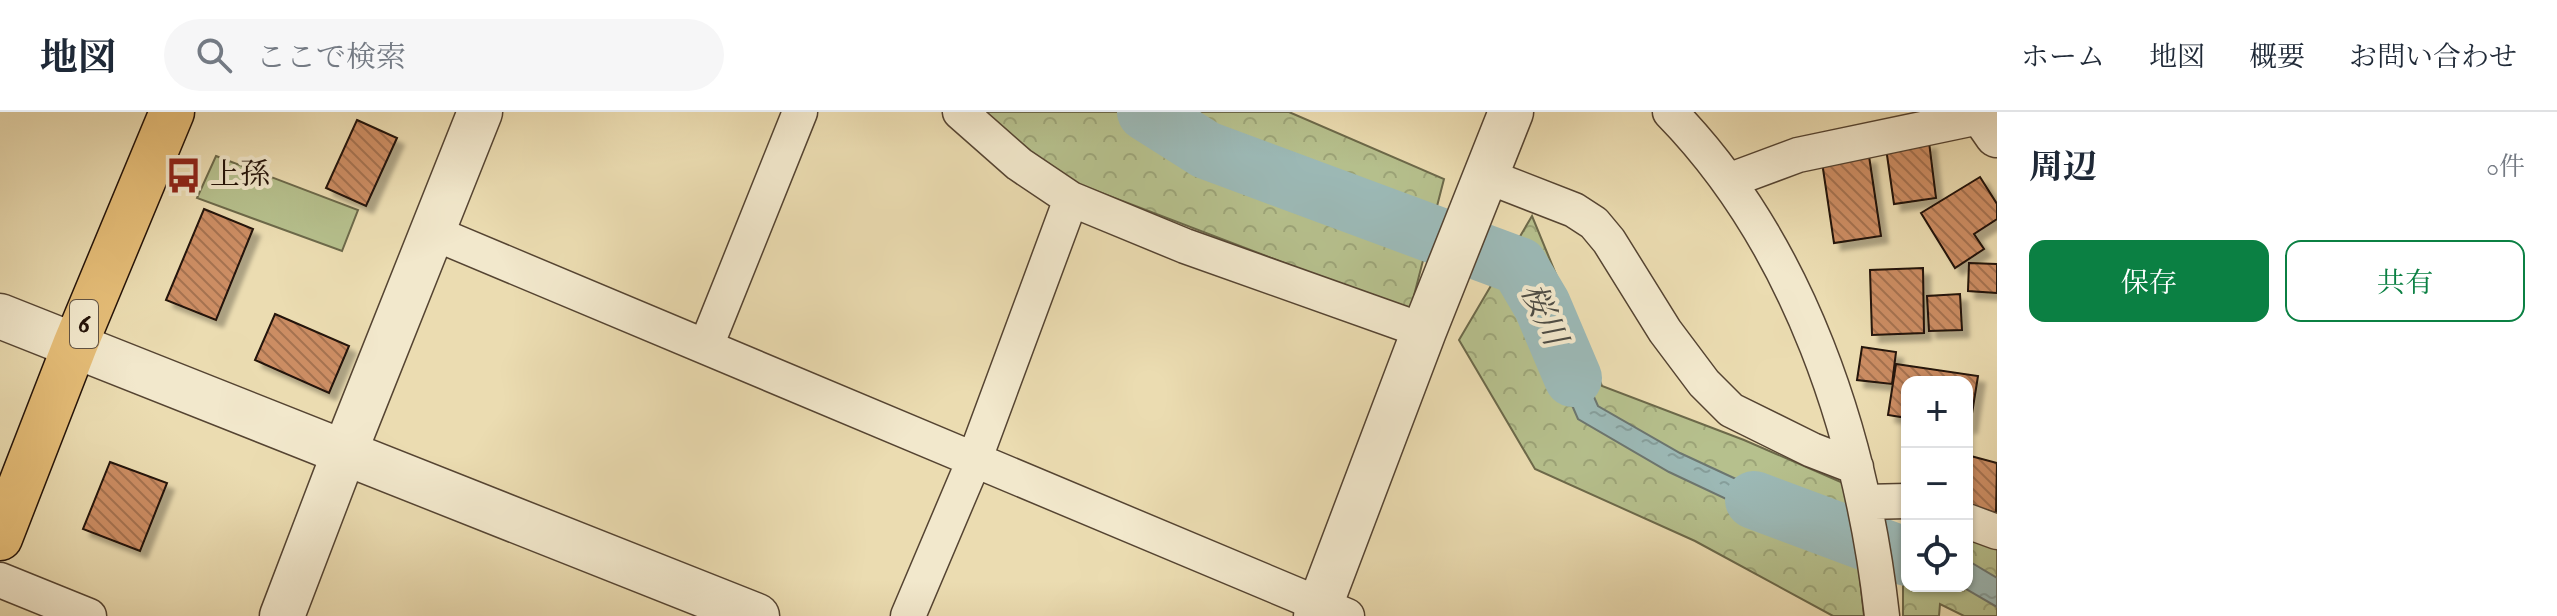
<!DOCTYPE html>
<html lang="ja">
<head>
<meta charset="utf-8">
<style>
  :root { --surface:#fff; --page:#f6f6f7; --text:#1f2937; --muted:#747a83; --line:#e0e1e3; --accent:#0b8043 }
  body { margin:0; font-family:"IM FELL English","Noto Serif JP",serif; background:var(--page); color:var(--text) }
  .controls { position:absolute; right:24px; bottom:24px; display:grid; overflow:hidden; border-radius:16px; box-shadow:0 2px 6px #0004 }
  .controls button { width:72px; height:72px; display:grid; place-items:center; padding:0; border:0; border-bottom:2px solid var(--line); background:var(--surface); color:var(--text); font:40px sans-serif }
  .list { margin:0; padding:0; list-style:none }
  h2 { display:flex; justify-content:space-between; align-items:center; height:104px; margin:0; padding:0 32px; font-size:34px }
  h2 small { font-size:26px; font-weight:400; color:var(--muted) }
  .actions { display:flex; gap:16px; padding:24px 32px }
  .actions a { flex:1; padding:18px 0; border:2px solid var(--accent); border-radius:16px; text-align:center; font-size:28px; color:var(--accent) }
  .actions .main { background:var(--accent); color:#fff }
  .icon { flex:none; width:44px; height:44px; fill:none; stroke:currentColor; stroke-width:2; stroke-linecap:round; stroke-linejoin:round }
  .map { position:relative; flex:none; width:1997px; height:504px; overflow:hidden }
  header { display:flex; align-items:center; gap:48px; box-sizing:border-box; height:112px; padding:0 40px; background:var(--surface); border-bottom:2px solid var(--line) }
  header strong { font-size:38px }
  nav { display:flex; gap:44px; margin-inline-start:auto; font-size:28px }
  .search { width:560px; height:72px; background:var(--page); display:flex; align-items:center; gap:20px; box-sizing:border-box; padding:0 28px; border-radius:44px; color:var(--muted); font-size:30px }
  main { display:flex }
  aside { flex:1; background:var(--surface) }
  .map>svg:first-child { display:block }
  .green { fill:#b6c08d; stroke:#6c694a; stroke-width:2 }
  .forest { fill:url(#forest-crowns); stroke:#6c694a; stroke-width:2 }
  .water { fill:url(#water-ripples); stroke:#6c7670; stroke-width:2 }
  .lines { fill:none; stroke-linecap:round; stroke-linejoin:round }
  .river { stroke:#9cb9b6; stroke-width:58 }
  .building { fill:url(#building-back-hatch); stroke:#231208; stroke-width:2; filter:url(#shadow) }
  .minor-casing { stroke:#554432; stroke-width:37 }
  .tertiary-casing { stroke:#554432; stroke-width:47 }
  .trunk-casing { stroke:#231208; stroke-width:47 }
  .minor { stroke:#f2e8cc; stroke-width:34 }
  .tertiary { stroke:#f2e8cc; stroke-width:44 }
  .trunk { stroke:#e6be78; stroke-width:44 }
  .labels { text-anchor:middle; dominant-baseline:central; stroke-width:8; stroke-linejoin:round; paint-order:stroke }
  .shield { fill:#f2e8cc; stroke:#615243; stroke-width:2 }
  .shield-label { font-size:28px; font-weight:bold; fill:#231208 }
  .poi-label { font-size:30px; fill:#231208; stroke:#f2e8cc; text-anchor:start }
  .water-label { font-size:32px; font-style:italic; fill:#4d4c45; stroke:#f2e8cc }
</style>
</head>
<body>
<header>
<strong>地図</strong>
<div class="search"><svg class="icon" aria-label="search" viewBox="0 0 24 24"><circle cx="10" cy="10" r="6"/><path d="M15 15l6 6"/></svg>ここで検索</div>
<nav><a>ホーム</a><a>地図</a><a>概要</a><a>お問い合わせ</a></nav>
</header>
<main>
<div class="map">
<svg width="1997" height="504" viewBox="0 0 1997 504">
  <defs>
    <pattern id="forest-crowns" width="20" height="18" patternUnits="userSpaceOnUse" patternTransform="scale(2)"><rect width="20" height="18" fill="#b6c08d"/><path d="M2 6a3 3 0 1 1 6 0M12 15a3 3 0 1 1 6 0" fill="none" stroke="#9ca478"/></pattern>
    <pattern id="water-ripples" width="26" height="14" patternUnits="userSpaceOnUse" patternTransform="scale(2)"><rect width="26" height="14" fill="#9cb9b6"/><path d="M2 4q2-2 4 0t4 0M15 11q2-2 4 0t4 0" fill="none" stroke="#869e9b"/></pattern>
    <pattern id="building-back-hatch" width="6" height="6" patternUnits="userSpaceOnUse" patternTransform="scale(2)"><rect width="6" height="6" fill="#cc8d64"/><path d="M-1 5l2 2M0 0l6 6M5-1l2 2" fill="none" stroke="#a57250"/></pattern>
    <filter id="shadow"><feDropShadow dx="7" dy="7" stdDeviation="2" flood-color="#0004"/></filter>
  </defs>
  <rect width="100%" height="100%" fill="#ebdcb1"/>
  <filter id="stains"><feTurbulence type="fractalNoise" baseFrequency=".0025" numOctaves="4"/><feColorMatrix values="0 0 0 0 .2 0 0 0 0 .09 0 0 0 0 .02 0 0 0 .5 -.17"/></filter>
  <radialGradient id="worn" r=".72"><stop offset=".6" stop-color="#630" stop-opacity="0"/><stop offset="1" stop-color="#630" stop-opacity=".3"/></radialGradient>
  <path class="green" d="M216,44L358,98L342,139L197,86Z"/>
  <path class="forest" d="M980,0H1289L1444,67L1410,199L1044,59Z
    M1532,104L1602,274L1744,328L1850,374L1864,504H1833L1695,429L1535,357L1459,228Z
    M1903,409L1907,410V474H1967V423L1997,435V504H1964L1940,492L1939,504H1903Z"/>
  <path class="water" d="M1551,188L1598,294L1680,341L1764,380L1834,405L1825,424L1756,401L1669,360L1578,307L1531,199Z
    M1967,448L1997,466V495L1961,474H1967Z"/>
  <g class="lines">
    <path class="river" d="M1146,0L1206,38L1519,154L1542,193L1573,266
      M1754,388L1907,445"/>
  </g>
  <path class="building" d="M357,8L397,26L366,94L326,76Z
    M1929,30L1936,86L1894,92L1886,36Z
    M1869,44L1881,124L1834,131L1822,50Z
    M1980,65L1997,92V107L1974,122L1984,137L1955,156L1921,101Z
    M204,97L253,117L216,208L166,188Z
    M1969,151L1997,152V181L1968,179Z
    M1923,156L1924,221L1872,223L1870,158Z
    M1960,182L1962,218L1929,219L1927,184Z
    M275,202L349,234L329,281L255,248Z
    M1862,235L1896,240L1892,272L1857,268Z
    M1896,252L1978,264L1970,314H1967V270H1907V306L1888,303Z
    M1967,343L1997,351L1996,401L1967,393Z
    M110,350L167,371L140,439L83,417Z"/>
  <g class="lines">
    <defs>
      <path id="minor" d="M960,0L1019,52L1071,87L1185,134L1424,219
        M1670,0C1799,132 1862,324 1882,504
        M1484,63L1574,98L1594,111L1609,129L1665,219L1704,271L1731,298L1812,338L1856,355
        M1728,69L1798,43L1984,4
        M434,121L1347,504
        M706,234L800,0
        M1864,390L1907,389
        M1967,409L1997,420
        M0,468L89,504
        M908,504L975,346L1071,87"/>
      <path id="tertiary" d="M1981,0L1997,23
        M0,204L757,504
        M282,504L345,339L480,0
        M1316,504L1424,219L1511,0"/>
      <path id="trunk" d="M0,426L75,233L172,0"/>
    </defs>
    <use href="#minor" class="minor-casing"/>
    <use href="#tertiary" class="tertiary-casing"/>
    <use href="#trunk" class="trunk-casing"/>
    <use href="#minor" class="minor"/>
    <use href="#tertiary" class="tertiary"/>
    <use href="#trunk" class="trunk"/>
  </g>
  <defs>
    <symbol id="bus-bare" viewBox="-9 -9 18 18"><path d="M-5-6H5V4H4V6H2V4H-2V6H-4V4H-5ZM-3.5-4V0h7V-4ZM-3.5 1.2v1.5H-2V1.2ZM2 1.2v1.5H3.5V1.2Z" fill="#8f2418" stroke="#f2e8cc" stroke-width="2.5" paint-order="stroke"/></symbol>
  </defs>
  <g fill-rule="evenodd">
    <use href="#bus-bare" x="158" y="38" width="51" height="51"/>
  </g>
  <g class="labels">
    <rect class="shield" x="70" y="188" width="28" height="48" rx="6"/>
    <g class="shield-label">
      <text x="84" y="212">6</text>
    </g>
    <g class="poi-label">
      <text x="210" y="64">上孫</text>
    </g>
    <g class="water-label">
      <text transform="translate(1542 203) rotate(65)">桜川</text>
    </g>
  </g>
  <rect width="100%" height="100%" filter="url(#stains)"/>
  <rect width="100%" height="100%" fill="url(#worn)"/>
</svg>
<div class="controls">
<button>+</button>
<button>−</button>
<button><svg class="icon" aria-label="locate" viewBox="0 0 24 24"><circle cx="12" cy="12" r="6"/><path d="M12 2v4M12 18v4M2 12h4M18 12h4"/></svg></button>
</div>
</div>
<aside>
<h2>周辺<small>0件</small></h2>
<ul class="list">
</ul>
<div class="actions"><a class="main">保存</a><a>共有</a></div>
</aside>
</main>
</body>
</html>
